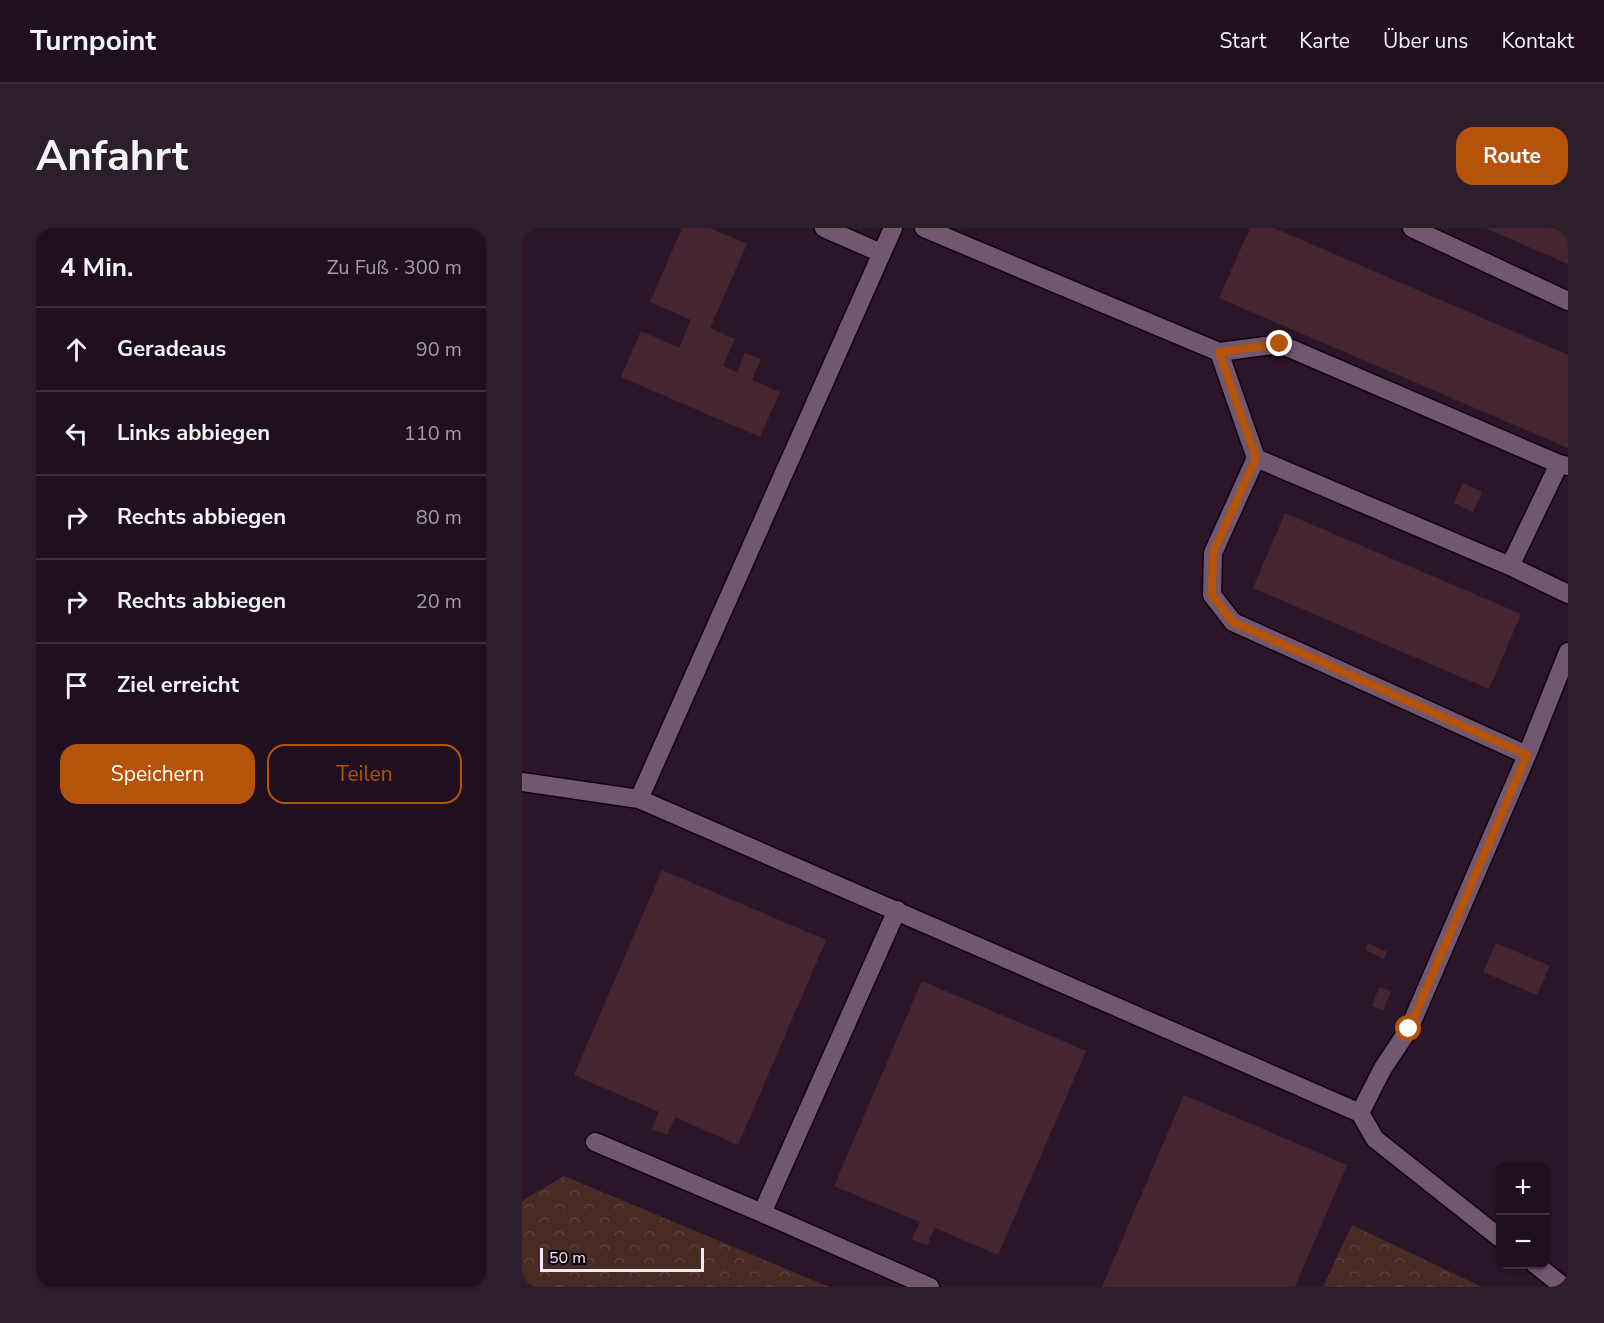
<!DOCTYPE html>
<html lang="de">
<head>
<meta charset="utf-8">
<style>
  :root { --surface:#20101f; --page:#2d1e2c; --text:#f1f3f6; --muted:#a29da4; --line:#3d303d; --accent:#b45309 }
  body { margin:0; font-family:"Nunito Sans",sans-serif; background:var(--page); color:var(--text) }
  .controls { position:absolute; right:18px; bottom:18px; display:grid; overflow:hidden; border-radius:12px; box-shadow:0 2px 4px #0004 }
  .controls button { width:54px; height:54px; display:grid; place-items:center; padding:0; border:0; border-bottom:2px solid var(--line); background:var(--surface); color:var(--text); font:30px sans-serif }
  .scale { position:absolute; left:18px; bottom:15px; width:164px; box-sizing:border-box; padding-left:6px; border:3px solid #f7e7f5; border-top:0; font-size:16px; line-height:21px; white-space:nowrap; color:#f7e7f5; -webkit-text-stroke:4px #0e050d; paint-order:stroke }
  .stop { position:absolute; width:18px; height:18px; margin:-14px; border:4px solid #b45309; border-radius:50%; background:#fff }
  .stop.end { background:#b45309; border-color:#fff; box-shadow:0 2px 6px #0008 }
  .list { margin:0; padding:0; list-style:none }
  h2 { display:flex; justify-content:space-between; align-items:center; height:78px; margin:0; padding:0 24px; font-size:26px }
  h2 small { font-size:20px; font-weight:400; color:var(--muted) }
  .list li { display:grid; grid-template-columns:39px 1fr auto; gap:18px; align-items:center; box-sizing:border-box; height:84px; padding:0 24px; border-top:2px solid var(--line) }
  .list b { display:block; font-size:22px; white-space:nowrap }
  .list em { font-size:20px; font-style:normal; color:var(--muted) }
  .actions { display:flex; gap:12px; padding:18px 24px }
  .actions a { flex:1; padding:14px 0; border:2px solid var(--accent); border-radius:18px; text-align:center; font-size:21px; color:var(--accent) }
  .actions .main { background:var(--accent); color:#fff }
  .icon { flex:none; width:33px; height:33px; fill:none; stroke:currentColor; stroke-width:2; stroke-linecap:round; stroke-linejoin:round }
  .map { position:relative; flex:none; width:1046px; height:1059px; overflow:hidden; border-radius:18px }
  header { display:flex; align-items:center; gap:36px; box-sizing:border-box; height:84px; padding:0 30px; background:var(--surface); border-bottom:2px solid var(--line) }
  header strong { font-size:28px }
  nav { display:flex; gap:33px; margin-inline-start:auto; font-size:21px }
  .intro { display:flex; align-items:center; justify-content:space-between; box-sizing:border-box; height:144px; padding:0 36px }
  h1 { margin:0; font-size:42px }
  .button { padding:15px 27px; border-radius:18px; background:var(--accent); color:#fff; font-size:21px; font-weight:700 }
  main { display:flex; gap:36px; padding:0 36px }
  aside { flex:1; background:var(--surface); border-radius:18px; box-shadow:0 2px 4px #0004 }
  .map>svg:first-child { display:block }
  .forest { fill:url(#forest-crowns) }
  .building { fill:#452630 }
  .lines { fill:none; stroke-linecap:round; stroke-linejoin:round }
  .minor-casing { stroke:#120211; stroke-width:21 }
  .minor { stroke:#72586f; stroke-width:18 }
  .route { stroke:#b45309; stroke-width:8 }
</style>
</head>
<body>
<header>
<strong>Turnpoint</strong>
<nav><a>Start</a><a>Karte</a><a>Über uns</a><a>Kontakt</a></nav>
</header>
<div class="intro"><h1>Anfahrt</h1><a class="button">Route</a></div>
<main>
<aside>
<h2>4 Min.<small>Zu Fuß · 300 m</small></h2>
<ul class="list">
<li><svg class="icon" aria-label="ahead" viewBox="0 0 24 24"><path d="M12 20V5M6 11l6-6 6 6"/></svg><div><b>Geradeaus</b></div><em>90 m</em></li>
<li><svg class="icon" aria-label="left" viewBox="0 0 24 24"><path d="M17 20v-9H6M10 6l-5 5 5 5"/></svg><div><b>Links abbiegen</b></div><em>110 m</em></li>
<li><svg class="icon" aria-label="right" viewBox="0 0 24 24"><path d="M7 20v-9h11M14 6l5 5-5 5"/></svg><div><b>Rechts abbiegen</b></div><em>80 m</em></li>
<li><svg class="icon" aria-label="right" viewBox="0 0 24 24"><path d="M7 20v-9h11M14 6l5 5-5 5"/></svg><div><b>Rechts abbiegen</b></div><em>20 m</em></li>
<li><svg class="icon" aria-label="arrive" viewBox="0 0 24 24"><path d="M6 21V4h12l-3 4 3 4H6"/></svg><div><b>Ziel erreicht</b></div></li>
</ul>
<div class="actions"><a class="main">Speichern</a><a>Teilen</a></div>
</aside>
<div class="map">
<svg width="1046" height="1059" viewBox="0 0 1046 1059">
  <defs>
    <pattern id="forest-crowns" width="20" height="18" patternUnits="userSpaceOnUse" patternTransform="scale(1.5)"><rect width="20" height="18" fill="#492b26"/><path d="M2 6a3 3 0 1 1 6 0M12 15a3 3 0 1 1 6 0" fill="none" stroke="#5b403b"/></pattern>
  </defs>
  <rect width="100%" height="100%" fill="#2b1529"/>
  <path class="forest" d="M42,948L307,1059H308H0V973Z
    M830,997L960,1059H801Z"/>
  <path class="building" d="M160,0H188L225,16L188,100L213,111L201,138L215,144L223,125L239,131L230,152L258,164L238,209L99,149L119,103L157,120L169,92L128,74Z
    M728,0H752L1046,127V220L697,70Z
    M963,0H1046V36Z
    M941,255L960,264L951,284L932,275Z
    M763,285L999,386L967,461L731,360Z
    M140,642L304,712L216,917L153,889L145,907L130,901L137,884L52,847Z
    M846,715L865,724L862,731L843,722Z
    M974,715L1028,738L1015,767L961,744Z
    M400,753L564,823L476,1027L413,1000L405,1018L390,1011L398,994L312,958Z
    M857,759L869,763L861,783L850,778Z
    M662,867L825,937L773,1059H580Z"/>
  <g class="lines">
    <defs>
      <path id="minor" d="M302,0L359,25
        M402,0L697,124L734,230
        M890,0L1046,73
        M697,124L758,116L1037,236L1046,238
        M988,338L1037,236
        M1005,527L711,394L690,367L691,325L734,230L988,338L1046,366
        M0,554L117,571L838,885L853,911L978,1010
        M117,571L371,0
        M838,885L861,840L887,801L1005,527L1046,424
        M73,914L240,985L408,1059
        M240,985L375,682
        M1013,1036L1042,1059"/>
    </defs>
    <use href="#minor" class="minor-casing"/>
    <use href="#minor" class="minor"/>
  </g>
  <g class="lines">
    <path class="route" d="M758,116L697,124L734,230L691,325L690,367L711,394L1005,527L887,801"/>
  </g>
</svg>
<div class="controls">
<button>+</button>
<button>−</button>
</div>
<div class="scale">50 m</div>
<div class="stop" style="left:887px;top:801px"></div>
<div class="stop end" style="left:758px;top:116px"></div>
</div>
</main>
</body>
</html>
